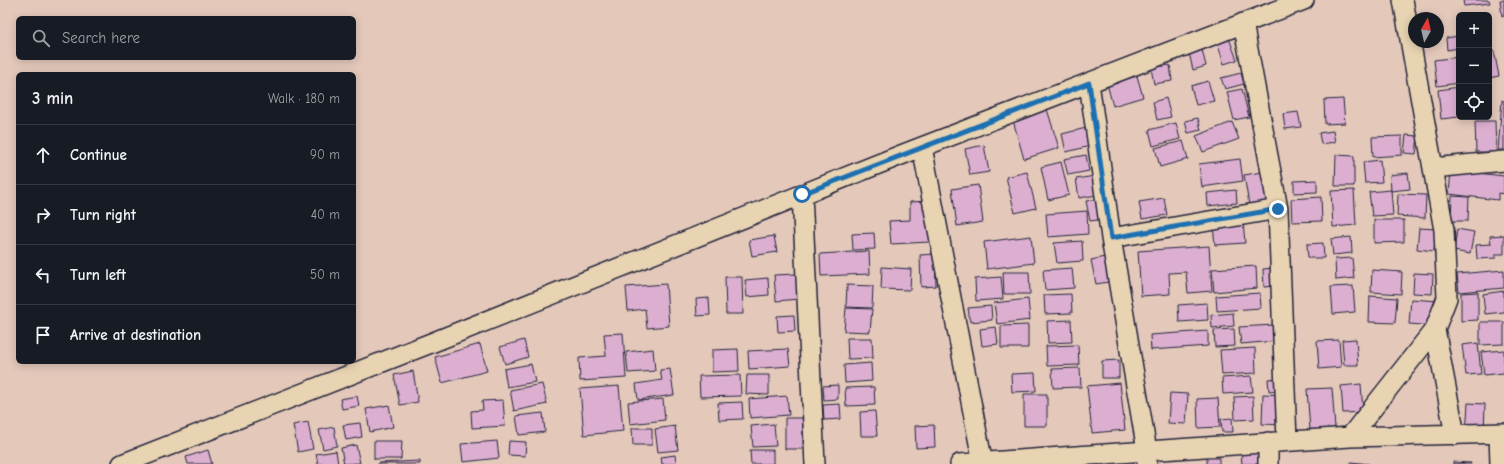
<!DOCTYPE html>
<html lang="en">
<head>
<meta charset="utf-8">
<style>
  :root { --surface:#171b24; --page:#20242c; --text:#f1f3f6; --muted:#9ea1a6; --line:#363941 }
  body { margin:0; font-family:"Comic Neue",sans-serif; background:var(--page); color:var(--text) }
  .controls { position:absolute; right:12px; top:12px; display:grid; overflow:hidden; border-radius:6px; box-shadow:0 2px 10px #0003 }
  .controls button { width:36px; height:36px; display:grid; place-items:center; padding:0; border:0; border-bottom:1px solid var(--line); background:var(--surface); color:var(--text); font:20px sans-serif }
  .compass { position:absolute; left:1408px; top:12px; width:36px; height:36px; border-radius:50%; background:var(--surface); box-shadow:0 2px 10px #0003; rotate:8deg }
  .stop { position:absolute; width:12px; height:12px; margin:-9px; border:3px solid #1f6fb2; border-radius:50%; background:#fff }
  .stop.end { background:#1f6fb2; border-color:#fff; box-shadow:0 1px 4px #0008 }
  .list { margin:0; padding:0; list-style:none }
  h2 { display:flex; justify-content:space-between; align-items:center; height:52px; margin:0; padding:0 16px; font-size:17px }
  h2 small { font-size:13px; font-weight:400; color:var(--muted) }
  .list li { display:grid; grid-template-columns:26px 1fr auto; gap:12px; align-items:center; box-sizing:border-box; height:60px; padding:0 16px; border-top:1px solid var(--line) }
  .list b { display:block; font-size:15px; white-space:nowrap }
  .list em { font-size:13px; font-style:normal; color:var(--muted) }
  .icon { flex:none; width:22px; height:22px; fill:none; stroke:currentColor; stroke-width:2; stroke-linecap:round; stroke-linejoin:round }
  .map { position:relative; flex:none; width:1504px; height:464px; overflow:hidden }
  .search { position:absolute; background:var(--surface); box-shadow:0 2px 10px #0003; left:16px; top:16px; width:340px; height:44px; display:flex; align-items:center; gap:10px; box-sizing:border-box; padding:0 14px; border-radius:6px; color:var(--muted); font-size:15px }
  .panel { position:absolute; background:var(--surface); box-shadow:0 2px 10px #0003; left:16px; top:72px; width:340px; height:292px; border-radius:6px }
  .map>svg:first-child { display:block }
  .building { fill:#dcafd1; stroke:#22223b }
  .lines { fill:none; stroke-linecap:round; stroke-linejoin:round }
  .street-casing { stroke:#22223b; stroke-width:22 }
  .street { stroke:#e8d4b2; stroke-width:19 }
  .route { stroke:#1f6fb2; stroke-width:5 }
</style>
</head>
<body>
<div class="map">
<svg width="1504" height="464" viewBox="0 0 1504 464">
  <rect width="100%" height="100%" fill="#e4c9bb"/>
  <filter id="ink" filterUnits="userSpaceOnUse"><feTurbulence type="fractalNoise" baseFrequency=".025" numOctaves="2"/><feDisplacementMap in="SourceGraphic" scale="8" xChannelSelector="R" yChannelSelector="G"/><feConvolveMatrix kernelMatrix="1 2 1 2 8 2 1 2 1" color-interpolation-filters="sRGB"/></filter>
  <g filter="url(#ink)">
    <path class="building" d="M1463,0H1489L1490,3L1464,6Z
      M1500,0H1504V16L1502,17Z
      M1459,36V48L1447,50L1446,38Z
      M1229,38L1237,60L1224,64L1217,42Z
      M1202,50L1206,66L1193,70L1189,53Z
      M1494,51L1499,76L1489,78V52Z
      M1459,57V83L1437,86L1434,60Z
      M1170,65L1172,81L1154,84L1151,68Z
      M1241,73L1244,84L1225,89L1221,78Z
      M1137,76L1143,97L1113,106L1107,84Z
      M1208,81L1214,101L1196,105L1191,86Z
      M1459,87V117L1441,119L1438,90Z
      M1242,89L1249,117L1234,120L1227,92Z
      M1166,98L1171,117L1157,120L1153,102Z
      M1343,99L1345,123L1325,124L1324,100Z
      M1502,100L1504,101V150H1498Z
      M1046,106L1059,148L1024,159L1012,117Z
      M1298,112L1301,127L1285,129L1283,114Z
      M1198,118L1201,130L1188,133L1185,121Z
      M1475,121H1495L1496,152H1476Z
      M1232,122L1239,139L1203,152L1196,136Z
      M1176,123L1180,139L1153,146L1149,130Z
      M1086,128L1090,146L1066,152L1062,134Z
      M1333,131L1335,142L1321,144L1319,133Z
      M1406,135L1418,136L1416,154L1404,153Z
      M1402,136V155L1373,157L1372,137Z
      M1183,141L1188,159L1160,167L1155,148Z
      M984,145L989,172L970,175L965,149Z
      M1086,155L1089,171L1068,175L1064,159Z
      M1336,155L1354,156V186H1335Z
      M1240,159L1243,181L1202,187L1199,164Z
      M1380,160L1382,182L1365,183L1363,162Z
      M1061,162L1069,195L1048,200L1041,167Z
      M1451,170L1504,176V194L1498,193V200L1449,194Z
      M1027,172L1036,208L1015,213L1006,177Z
      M1262,172L1267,202L1249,205L1244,175Z
      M1408,173L1410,189L1391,191L1390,175Z
      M1095,176L1097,195L1079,198L1076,179Z
      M1317,180V192L1294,193V181Z
      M978,185L983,222L957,226L952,189Z
      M1236,190L1237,203L1208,206L1207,193Z
      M1354,190L1356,225L1333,227L1331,191Z
      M1391,190L1393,215L1372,216L1369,192Z
      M1398,194L1426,195L1425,218L1397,216Z
      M1452,196L1469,197L1468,221H1451Z
      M1321,197L1322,221L1292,222L1291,199Z
      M1164,198L1167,215L1142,219L1139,202Z
      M1101,199L1105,219L1090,221L1086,201Z
      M928,201L930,242L891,244L889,221L910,220V202Z
      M1087,211L1088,234L1048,237L1046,214Z
      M1374,220H1404V242L1374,243Z
      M1243,222L1245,243L1215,245L1213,225Z
      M1419,228L1436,229L1434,251L1417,249Z
      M1457,229L1474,232L1470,254L1454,251Z
      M874,233L875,249L853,250L852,234Z
      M1504,235V254H1496V258L1477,259L1476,245L1491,244L1490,236Z
      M774,236L777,252L752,256L749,240Z
      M1031,236L1034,263L987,269L984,242Z
      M1351,237L1352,253L1333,255L1331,239Z
      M1082,241L1083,261L1057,263L1054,243Z
      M1323,243L1324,258H1308L1307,244Z
      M1209,246L1212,291L1188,293L1186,272L1169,273L1170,294L1141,296L1138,251Z
      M869,251L870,274L821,276L820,254Z
      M935,254L936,286L921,287L920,255Z
      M1109,256L1114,281L1096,284L1091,260Z
      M1352,258L1354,278L1336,280L1335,259Z
      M1256,266L1257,288L1214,292L1212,269Z
      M882,267L911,269L910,290L881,289Z
      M1072,268L1074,288L1045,290L1043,270Z
      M1275,268L1276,286L1264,287L1263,269Z
      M1372,270L1402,272L1401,294L1371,292Z
      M1504,270V288L1459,292L1457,274Z
      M1003,272H1029L1030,294H1004Z
      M1414,273L1433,274L1432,294L1413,293Z
      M797,274L799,299L776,301L774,275Z
      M725,277H742L743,314H726Z
      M1001,277L1003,299L976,301L975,279Z
      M768,278L769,295L747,297L745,280Z
      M666,284L669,326L647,328L645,309L628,311L626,287Z
      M847,285L873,286L872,308L846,307Z
      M1353,286L1355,312L1333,314L1331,287Z
      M1504,291V312L1485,314L1483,294Z
      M1478,292V320L1461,321V293Z
      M1260,293L1261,308L1217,311L1216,296Z
      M1071,294L1072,313L1045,314L1044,295Z
      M1370,296L1397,298L1395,323L1369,322Z
      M709,298L710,315L697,316L696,299Z
      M1028,299L1030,320L997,324L994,303Z
      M1411,299L1439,301L1437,326L1409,324Z
      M1207,303L1208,320L1179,322L1178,305Z
      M991,306L992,320L970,322L968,308Z
      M846,308L872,309L870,332L844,331Z
      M1233,313L1234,326L1212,328L1211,315Z
      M794,315L795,331L778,332L777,316Z
      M1071,320L1072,342L1048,343L1047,321Z
      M1480,322H1504V344L1480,345Z
      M1028,325V348H1001V326Z
      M1274,325L1275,341L1241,344L1239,327Z
      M996,327L998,344L982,346L980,329Z
      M1234,329L1235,346L1215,347L1214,330Z
      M1208,331V346L1151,350L1150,335Z
      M623,333L626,378L580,381L579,358L606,356L604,334Z
      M847,338H872L873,358L848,359Z
      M1356,339L1358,365H1344L1342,340Z
      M524,340L528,357L505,364L500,347Z
      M1339,340L1341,367L1319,369L1317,341Z
      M1478,343L1481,374L1466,375L1462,345Z
      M480,344L487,371L442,383L435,357Z
      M1078,345L1079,365L1047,366L1046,346Z
      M1255,348L1256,373L1222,375L1220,350Z
      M653,349L655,371L628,373L626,352Z
      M738,349L739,371L712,372V350Z
      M788,349L790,366L749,369L748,351Z
      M1504,350V373L1484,375L1481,352Z
      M1119,360V378H1102V361Z
      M871,363L872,381L845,383L844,365Z
      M531,364L535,382L507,387L504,369Z
      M1080,368L1081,387L1053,388L1052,369Z
      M670,369L674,395L638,400L636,384L662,380L660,370Z
      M413,371L418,402L400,405L394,375Z
      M1035,373L1036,391L1012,392L1011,374Z
      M740,375L741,396L700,397L699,376Z
      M747,375H769V395L746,394Z
      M1251,376L1253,392L1223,394L1222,378Z
      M1280,378L1281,390L1269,391L1268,379Z
      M1120,383L1125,430L1092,433L1087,386Z
      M542,384L547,404L514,411L510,390Z
      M1361,384L1363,412L1343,413L1341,386Z
      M838,385V399L824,400L823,386Z
      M619,386L623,431L584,435L580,389Z
      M874,387L875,405L846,406L845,388Z
      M1332,388L1335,428L1310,430L1307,389Z
      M1170,393L1188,394L1186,424L1168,423Z
      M1024,394H1047V426H1024Z
      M1263,394L1284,395L1283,425L1262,424Z
      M357,396L359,406L342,409L340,399Z
      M787,396L789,415L750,418L749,399Z
      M1253,396L1254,419L1235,420L1234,397Z
      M1218,398L1220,427L1198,428L1197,399Z
      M663,399L665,420L630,424L628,402Z
      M503,400L505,426L472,428L471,411L483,410L482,401Z
      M742,402L743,419L719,420L718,403Z
      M1468,403L1485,404L1484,434H1466Z
      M840,404L841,419L824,420L823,405Z
      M389,405L393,427L370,432L366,409Z
      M875,411L877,436H861L860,412Z
      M543,413L545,432L519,435L516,416Z
      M785,418H803V449H785Z
      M1232,418L1233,432H1222L1221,419Z
      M308,422L313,449L298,452L293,425Z
      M360,423L362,437L346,440L343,425Z
      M774,424L776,446L753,447L751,426Z
      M934,425L935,447L916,448L915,426Z
      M675,426L678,450L658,452L655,429Z
      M334,427L337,446L323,449L319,430Z
      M632,428H652V445H633Z
      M374,441H402L401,459H374Z
      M497,441L499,458L463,462L461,444Z
      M509,441L526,442L525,456L508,455Z
      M356,445L360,463L344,464L341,448Z
      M208,450L212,464H188L186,457Z
      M750,450H773V464H751Z
      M336,451L338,464H318L316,454Z
      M1257,452L1258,464H1242L1241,453Z
      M675,455L676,464H662L661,457Z
      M1207,458H1219V464H1207Z
      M420,461V464H378V463Z
      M1351,462L1369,464H1351Z
      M1453,462L1471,463V464H1453Z"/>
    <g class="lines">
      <defs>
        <path id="street" d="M1243,23L1278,209L1287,441
          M1089,83L1111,238L1147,451V463
          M922,147L983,464
          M1433,168L1504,161
          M802,194L815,464
          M1111,238L1278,209
          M1435,329L1455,435
          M1499,434L1500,464
          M1350,437L1435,329L1447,298L1444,230L1403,0
          M122,464L431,343L901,155L1304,0
          M960,464L1350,437L1504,433
          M1268,464V442"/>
      </defs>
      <use href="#street" class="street-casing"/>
      <use href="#street" class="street"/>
    </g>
  </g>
  <g class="lines" filter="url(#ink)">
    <path class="route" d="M802,194L1089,83L1111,238L1278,209"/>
  </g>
</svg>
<div class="controls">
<button>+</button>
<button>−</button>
<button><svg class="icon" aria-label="locate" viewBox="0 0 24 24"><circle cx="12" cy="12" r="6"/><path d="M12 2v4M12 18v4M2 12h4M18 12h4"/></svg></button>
</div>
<svg class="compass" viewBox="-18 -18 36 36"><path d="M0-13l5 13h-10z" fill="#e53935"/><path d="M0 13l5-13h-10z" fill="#9ea1a6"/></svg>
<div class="stop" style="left:802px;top:194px"></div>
<div class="stop end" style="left:1278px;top:209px"></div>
<div class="search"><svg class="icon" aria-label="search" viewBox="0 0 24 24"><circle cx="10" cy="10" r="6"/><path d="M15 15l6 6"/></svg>Search here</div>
<section class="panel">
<h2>3 min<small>Walk · 180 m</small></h2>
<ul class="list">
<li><svg class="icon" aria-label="ahead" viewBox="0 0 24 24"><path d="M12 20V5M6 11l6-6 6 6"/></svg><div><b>Continue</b></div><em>90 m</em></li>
<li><svg class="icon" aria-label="right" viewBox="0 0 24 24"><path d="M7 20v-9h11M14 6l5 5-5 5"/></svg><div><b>Turn right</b></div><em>40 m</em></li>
<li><svg class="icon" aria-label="left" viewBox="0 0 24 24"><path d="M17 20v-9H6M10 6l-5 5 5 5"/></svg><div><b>Turn left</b></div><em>50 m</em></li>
<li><svg class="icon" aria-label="arrive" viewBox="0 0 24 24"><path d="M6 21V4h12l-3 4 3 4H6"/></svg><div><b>Arrive at destination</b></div></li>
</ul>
</section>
</div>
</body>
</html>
